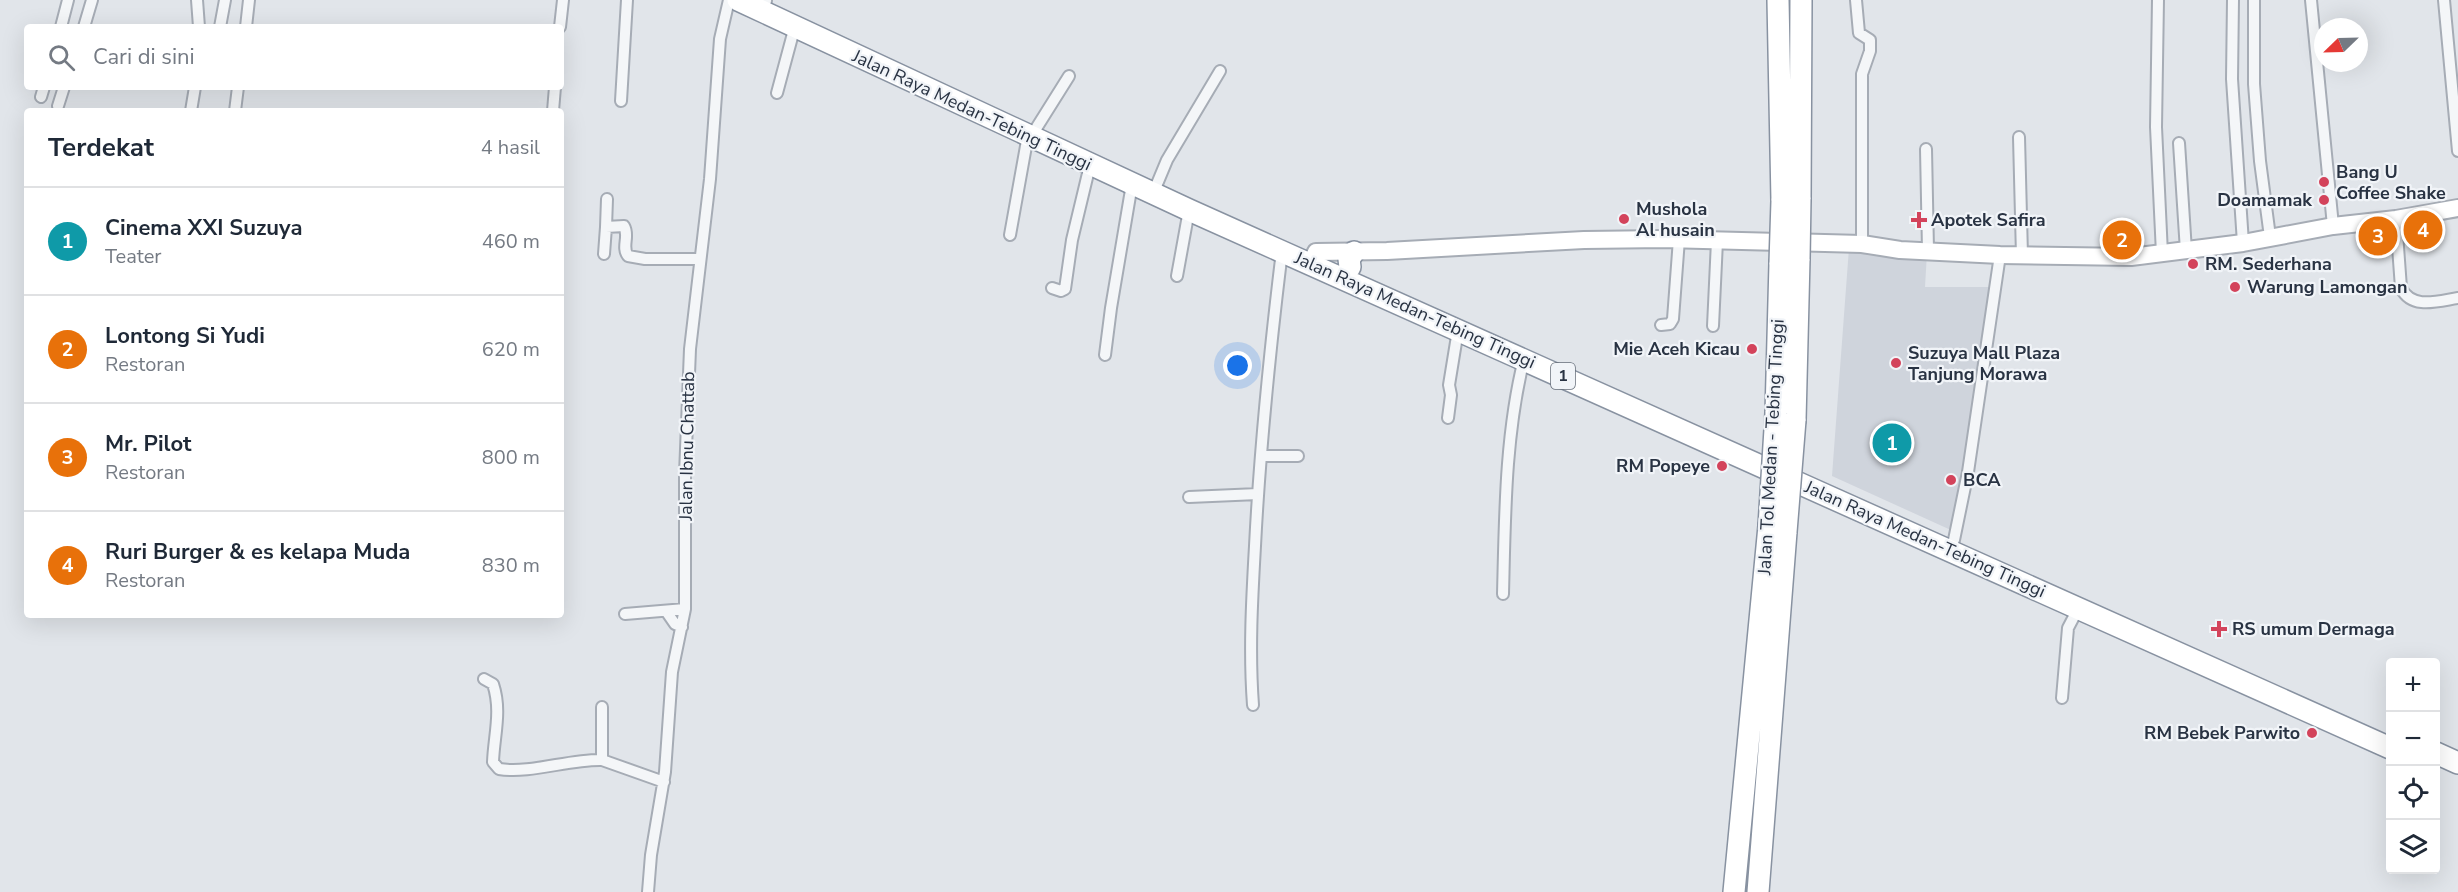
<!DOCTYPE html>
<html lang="id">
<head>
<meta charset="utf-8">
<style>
  :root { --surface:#fff; --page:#f2f2f3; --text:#1f2937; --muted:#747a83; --line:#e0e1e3; --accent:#d93025 }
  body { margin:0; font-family:"Nunito Sans",sans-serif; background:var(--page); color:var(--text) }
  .controls { position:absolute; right:18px; bottom:18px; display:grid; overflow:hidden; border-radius:6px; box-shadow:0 6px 24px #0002 }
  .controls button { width:54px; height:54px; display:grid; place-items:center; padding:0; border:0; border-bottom:2px solid var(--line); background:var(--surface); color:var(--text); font:30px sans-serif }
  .compass { position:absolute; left:2314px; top:18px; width:54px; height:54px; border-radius:50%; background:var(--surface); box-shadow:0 6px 24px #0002; rotate:247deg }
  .you { position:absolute; left:1238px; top:366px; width:21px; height:21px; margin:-15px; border:4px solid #fff; border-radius:50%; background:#1a73e8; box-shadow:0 0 0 9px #1a73e833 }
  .badge { display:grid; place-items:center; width:39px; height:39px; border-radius:50%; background:var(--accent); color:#fff; font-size:20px; font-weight:700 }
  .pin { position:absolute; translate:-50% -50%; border:3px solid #fff; box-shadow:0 2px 6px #0006 }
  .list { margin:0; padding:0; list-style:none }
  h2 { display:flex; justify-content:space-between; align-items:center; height:78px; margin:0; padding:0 24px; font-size:26px }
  h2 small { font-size:20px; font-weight:400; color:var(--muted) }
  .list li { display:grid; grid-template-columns:39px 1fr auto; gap:18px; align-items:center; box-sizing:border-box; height:108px; padding:0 24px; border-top:2px solid var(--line) }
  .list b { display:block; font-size:22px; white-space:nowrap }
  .list p { margin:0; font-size:20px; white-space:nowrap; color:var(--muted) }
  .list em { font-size:20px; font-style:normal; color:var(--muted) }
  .icon { flex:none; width:33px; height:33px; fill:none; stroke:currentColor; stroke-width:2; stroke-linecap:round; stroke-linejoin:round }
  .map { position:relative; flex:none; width:2458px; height:892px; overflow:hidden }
  .search { position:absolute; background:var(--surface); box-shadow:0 6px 24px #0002; left:24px; top:24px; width:540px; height:66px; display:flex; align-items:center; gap:15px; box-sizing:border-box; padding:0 21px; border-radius:6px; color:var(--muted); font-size:22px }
  .panel { position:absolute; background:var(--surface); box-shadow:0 6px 24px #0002; left:24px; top:108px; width:540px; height:510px; border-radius:6px }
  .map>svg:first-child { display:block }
  .built { fill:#cfd4dc }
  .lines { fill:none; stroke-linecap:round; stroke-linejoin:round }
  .street-casing { stroke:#a6acb5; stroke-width:14 }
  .secondary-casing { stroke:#a6acb5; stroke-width:20 }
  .highway-casing { stroke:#8892a1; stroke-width:24 }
  .street { stroke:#f4f6f8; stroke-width:10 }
  .secondary { stroke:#fff; stroke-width:16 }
  .highway { stroke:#fff; stroke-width:21 }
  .highway-bridge-casing { stroke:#8892a1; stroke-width:24; stroke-linecap:butt }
  .highway-bridge { stroke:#fff; stroke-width:21 }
  .poi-dot { fill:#d3435b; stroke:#f1f4f8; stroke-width:2 }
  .labels { text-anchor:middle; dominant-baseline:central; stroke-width:4.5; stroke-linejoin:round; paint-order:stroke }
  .shield { fill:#f1f4f8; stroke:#656d79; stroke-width:1.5 }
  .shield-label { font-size:16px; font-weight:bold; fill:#293343 }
  .street-label { font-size:18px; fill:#293343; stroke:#f1f4f8 }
  .poi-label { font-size:18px; font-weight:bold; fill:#293343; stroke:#f1f4f8; text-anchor:start }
</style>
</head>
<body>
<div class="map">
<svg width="2458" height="892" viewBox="0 0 2458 892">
  <rect width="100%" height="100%" fill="#e1e5ea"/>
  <path class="built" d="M1849,248L1927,253L1925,287H1994L1953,531L1832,476Z"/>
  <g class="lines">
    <defs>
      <path id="street" d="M197,0L199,27
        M1856,0L1859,33L1870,40V51L1862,74V244
        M2158,0L2156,127L2162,254
        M2233,0L2232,79L2243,243
        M2254,0V84L2260,161L2270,237
        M2311,0L2333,226
        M2444,0L2458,151
        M766,1V0
        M61,27L68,0
        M84,27L92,0
        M220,27L225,0
        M246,27L249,0
        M560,27L563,0
        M777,93L795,26
        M41,97L44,87
        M621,101L627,0
        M58,106L64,87
        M191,111L195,87
        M235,111L238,87
        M553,111L555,87
        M1037,127L1069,76
        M2019,137L2022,256
        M2179,143L2186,251
        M1926,149L1928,250
        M1157,184L1167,160L1220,71
        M607,199L606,227L624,226C630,236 621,247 628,256L645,259H699
        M2396,219L2401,288C2412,310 2438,301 2458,298
        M1010,235L1028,135
        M604,254L606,227
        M1177,276L1189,210
        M1052,288L1061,291L1065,289L1072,240L1090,165
        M1661,325L1670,324L1673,319L1679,239
        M1713,326L1717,241
        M1105,355L1111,308L1132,184
        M1448,418L1451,395L1449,385L1458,330
        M1261,456H1298
        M1189,497L1258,494
        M1954,540L1968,472L2000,255
        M1503,594C1505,516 1505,435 1524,359
        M666,611L675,624L682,627
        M625,614L685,609
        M484,679L493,684C502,711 494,735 493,762L499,769C531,774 569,759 602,760
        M2062,698L2068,628L2079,607
        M1253,705C1249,651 1252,599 1255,546C1260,447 1270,349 1282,251
        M602,707V760L664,782
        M648,892L651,855L665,772L672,672L685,609V474L690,349L710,179L720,39L729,0"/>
      <path id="secondary" d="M1311,263L1316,252L1387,251L1584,240L1665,239L1862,244L1900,250L2000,255L2131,257L2243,243L2333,226L2396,219L2458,208"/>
      <path id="highway" d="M738,0L1189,210L2390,748
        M1778,0L1782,201
        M1800,199L1801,0
        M1350,267L1349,259L1354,252
        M1776,413L1780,263
        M1795,420L1799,259
        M2436,753L2458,763
        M1734,892L1769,526
        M1758,892L1786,532"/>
    </defs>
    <use href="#street" class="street-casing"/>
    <use href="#secondary" class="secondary-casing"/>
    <use href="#highway" class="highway-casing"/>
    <use href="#street" class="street"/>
    <use href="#secondary" class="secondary"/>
    <use href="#highway" class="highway"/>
    <defs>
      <path id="highway-bridge" d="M1799,259L1800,199
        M1780,263L1782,201
        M1769,526L1776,413
        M1786,532L1795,420"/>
    </defs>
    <use href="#highway-bridge" class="highway-bridge-casing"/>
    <use href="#highway-bridge" class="highway-bridge"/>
  </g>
  <g class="poi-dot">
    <circle cx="2324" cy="182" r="6"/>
    <circle cx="2324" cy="200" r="6"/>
    <circle cx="1624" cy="219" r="6"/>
    <path d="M1916 211h6v6h6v6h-6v6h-6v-6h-6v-6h6z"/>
    <circle cx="2193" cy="264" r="6"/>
    <circle cx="2235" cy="287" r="6"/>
    <circle cx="1752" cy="349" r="6"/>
    <circle cx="1896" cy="363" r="6"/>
    <circle cx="1722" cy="466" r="6"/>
    <circle cx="1951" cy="480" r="6"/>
    <path d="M2216 620h6v6h6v6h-6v6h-6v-6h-6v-6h6z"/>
    <circle cx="2312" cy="733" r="6"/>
  </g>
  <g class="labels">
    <rect class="shield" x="1551" y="363" width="24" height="26" rx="4.5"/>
    <g class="shield-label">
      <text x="1563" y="376">1</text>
    </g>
    <g class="street-label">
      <text transform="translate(972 110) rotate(25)">Jalan Raya Medan-Tebing Tinggi</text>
      <text transform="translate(1415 310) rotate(24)">Jalan Raya Medan-Tebing Tinggi</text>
      <text transform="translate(687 446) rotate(-89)">Jalan Ibnu Chattab</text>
      <text transform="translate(1771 447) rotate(-87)">Jalan Tol Medan - Tebing Tinggi</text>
      <text transform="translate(1925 539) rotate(24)">Jalan Raya Medan-Tebing Tinggi</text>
    </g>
    <g class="poi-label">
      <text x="2336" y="172">Bang U<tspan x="2336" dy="21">Coffee Shake</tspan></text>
      <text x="2312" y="200" text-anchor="end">Doamamak</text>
      <text x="1636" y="209">Mushola<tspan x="1636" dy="21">Al husain</tspan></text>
      <text x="1931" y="220">Apotek Safira</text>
      <text x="2205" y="264">RM. Sederhana</text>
      <text x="2247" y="287">Warung Lamongan</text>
      <text x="1740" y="349" text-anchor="end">Mie Aceh Kicau</text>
      <text x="1908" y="353">Suzuya Mall Plaza<tspan x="1908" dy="21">Tanjung Morawa</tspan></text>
      <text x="1710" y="466" text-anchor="end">RM Popeye</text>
      <text x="1963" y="480">BCA</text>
      <text x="2232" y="629">RS umum Dermaga</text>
      <text x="2300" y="733" text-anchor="end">RM Bebek Parwito</text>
    </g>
  </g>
</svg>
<div class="controls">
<button>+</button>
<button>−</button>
<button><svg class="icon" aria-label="locate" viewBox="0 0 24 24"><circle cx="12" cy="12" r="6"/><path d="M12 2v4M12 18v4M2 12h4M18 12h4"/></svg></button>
<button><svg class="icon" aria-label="layers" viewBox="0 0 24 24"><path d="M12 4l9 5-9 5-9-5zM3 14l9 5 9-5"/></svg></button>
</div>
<svg class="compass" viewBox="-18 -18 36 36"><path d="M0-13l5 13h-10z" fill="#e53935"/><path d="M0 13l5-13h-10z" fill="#747a83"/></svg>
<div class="you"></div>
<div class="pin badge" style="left:1892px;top:443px;background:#0f9aa8">1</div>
<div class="pin badge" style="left:2122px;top:240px;background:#e8710a">2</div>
<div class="pin badge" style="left:2378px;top:236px;background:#e8710a">3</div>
<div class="pin badge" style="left:2423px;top:230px;background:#e8710a">4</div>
<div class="search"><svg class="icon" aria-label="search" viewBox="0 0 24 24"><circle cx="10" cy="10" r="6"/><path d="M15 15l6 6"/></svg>Cari di sini</div>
<section class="panel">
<h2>Terdekat<small>4 hasil</small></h2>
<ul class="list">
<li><span class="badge" style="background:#0f9aa8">1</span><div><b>Cinema XXI Suzuya</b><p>Teater</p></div><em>460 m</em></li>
<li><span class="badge" style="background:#e8710a">2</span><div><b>Lontong Si Yudi</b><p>Restoran</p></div><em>620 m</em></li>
<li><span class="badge" style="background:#e8710a">3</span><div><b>Mr. Pilot</b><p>Restoran</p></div><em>800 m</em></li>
<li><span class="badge" style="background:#e8710a">4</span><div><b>Ruri Burger &amp; es kelapa Muda</b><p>Restoran</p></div><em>830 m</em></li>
</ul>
</section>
</div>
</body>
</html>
